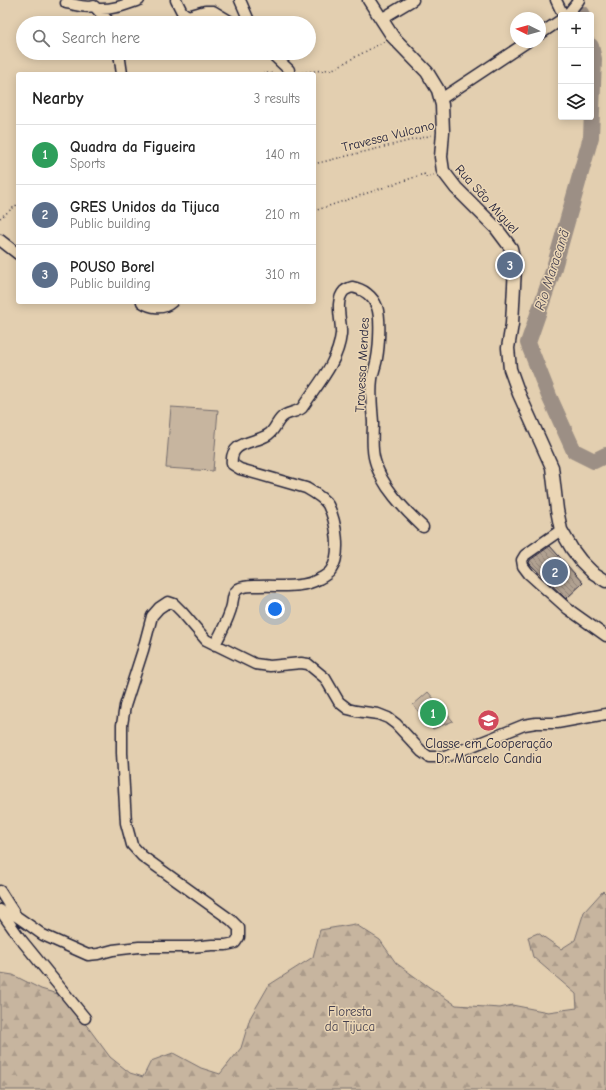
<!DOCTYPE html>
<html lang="en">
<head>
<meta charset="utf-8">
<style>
  :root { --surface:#fff; --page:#f6f6f6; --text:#222; --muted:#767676; --line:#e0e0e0; --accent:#1a73e8 }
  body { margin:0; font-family:"Comic Neue",sans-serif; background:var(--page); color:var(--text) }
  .controls { position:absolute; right:12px; top:12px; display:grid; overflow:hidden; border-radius:4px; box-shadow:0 2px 10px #0003 }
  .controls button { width:36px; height:36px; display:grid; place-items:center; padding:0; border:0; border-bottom:1px solid var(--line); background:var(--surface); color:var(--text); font:20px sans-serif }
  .compass { position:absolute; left:510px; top:12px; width:36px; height:36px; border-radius:50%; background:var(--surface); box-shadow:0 2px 10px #0003; rotate:275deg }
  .you { position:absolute; left:275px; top:609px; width:14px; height:14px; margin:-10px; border:3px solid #fff; border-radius:50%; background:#1a73e8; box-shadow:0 0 0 6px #1a73e833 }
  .badge { display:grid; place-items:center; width:26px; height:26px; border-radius:50%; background:var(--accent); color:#fff; font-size:13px; font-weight:700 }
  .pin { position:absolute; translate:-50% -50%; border:2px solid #fff; box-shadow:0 1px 4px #0006 }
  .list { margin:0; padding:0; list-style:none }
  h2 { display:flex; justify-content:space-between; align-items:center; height:52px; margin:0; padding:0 16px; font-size:17px }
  h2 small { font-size:13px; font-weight:400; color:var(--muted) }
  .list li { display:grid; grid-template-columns:26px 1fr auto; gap:12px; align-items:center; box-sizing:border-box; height:60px; padding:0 16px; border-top:1px solid var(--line) }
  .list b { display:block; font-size:15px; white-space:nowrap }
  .list p { margin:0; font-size:13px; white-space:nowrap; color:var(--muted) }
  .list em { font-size:13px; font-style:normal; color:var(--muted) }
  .icon { flex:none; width:22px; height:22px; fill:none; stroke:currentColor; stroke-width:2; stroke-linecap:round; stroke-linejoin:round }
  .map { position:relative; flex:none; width:606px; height:1090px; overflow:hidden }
  .search { position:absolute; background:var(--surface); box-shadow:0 2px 10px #0003; left:16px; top:16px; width:300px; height:44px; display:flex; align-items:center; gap:10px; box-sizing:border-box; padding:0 14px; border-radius:22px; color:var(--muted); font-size:15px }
  .panel { position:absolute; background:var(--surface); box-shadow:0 2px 10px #0003; left:16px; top:72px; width:300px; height:232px; border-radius:4px }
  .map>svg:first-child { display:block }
  .green { fill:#c7b59f; stroke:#746c6d }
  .forest { fill:url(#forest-firs); stroke:#746c6d }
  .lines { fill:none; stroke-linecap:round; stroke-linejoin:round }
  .river { stroke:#9c8f85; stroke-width:16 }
  .building { fill:url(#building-back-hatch); stroke:#22223b }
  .minor-casing { stroke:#22223b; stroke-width:13 }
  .tertiary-casing { stroke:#22223b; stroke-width:15 }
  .path { stroke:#22223b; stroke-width:1.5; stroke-dasharray:1 3; stroke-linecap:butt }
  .minor { stroke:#ebd6b5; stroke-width:10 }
  .tertiary { stroke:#ebd6b5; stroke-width:12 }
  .labels { text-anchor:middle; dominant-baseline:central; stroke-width:3; stroke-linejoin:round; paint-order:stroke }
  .street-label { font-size:13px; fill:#22223b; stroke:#ebd6b5 }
  .poi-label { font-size:13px; fill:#22223b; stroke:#ebd6b5 }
  .park-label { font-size:13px; fill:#433f4f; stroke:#ebd6b5 }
  .water-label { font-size:14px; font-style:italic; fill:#474351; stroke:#ebd6b5 }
</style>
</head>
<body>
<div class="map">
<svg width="606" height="1090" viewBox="0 0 606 1090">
  <defs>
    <pattern id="forest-firs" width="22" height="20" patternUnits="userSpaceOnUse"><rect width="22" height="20" fill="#c7b59f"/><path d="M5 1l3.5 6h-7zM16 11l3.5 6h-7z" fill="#ab9b8a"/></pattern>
    <pattern id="building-back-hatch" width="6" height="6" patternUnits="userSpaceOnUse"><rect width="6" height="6" fill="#b1a191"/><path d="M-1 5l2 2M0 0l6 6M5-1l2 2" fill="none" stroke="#908378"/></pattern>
  </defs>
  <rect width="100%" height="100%" fill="#e3cfb0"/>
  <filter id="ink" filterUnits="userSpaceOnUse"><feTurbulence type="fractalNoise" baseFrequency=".025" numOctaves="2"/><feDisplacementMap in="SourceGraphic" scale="8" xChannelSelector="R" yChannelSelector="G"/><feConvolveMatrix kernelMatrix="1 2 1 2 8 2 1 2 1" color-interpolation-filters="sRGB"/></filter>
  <g filter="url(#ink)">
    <path class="green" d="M171,407L218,410L213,471L166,468Z
      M428,692L453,721L433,729L413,705Z"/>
    <path class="forest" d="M603,891L606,894V1090H0V973L13,975L41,989L61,995L87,1026L110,1057L130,1073L143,1077L151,1061L173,1053L201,1068L220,1074L241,1048L250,1018L269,985L313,957L320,930L355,924L380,940L396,963L429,987L456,1005L500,1008L512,1005L548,1012L577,1008L576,994L533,957L528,937L538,933L561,949L575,940L584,912Z"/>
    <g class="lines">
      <path class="river" d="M581,13L582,15
        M591,46L594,59L591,137L553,271L528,343L549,396L574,451L594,461L606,455"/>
    </g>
    <path class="building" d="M550,546L583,583L566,599L529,563L530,560Z"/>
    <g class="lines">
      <defs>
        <path id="minor" d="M176,0L182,12L188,16L205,11H213L233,23
          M240,0L250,23
          M556,0L563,15
          M66,3C75,4 84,9 94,6L110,23
          M97,9C112,10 125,5 139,0
          M567,15L579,0
          M381,19L413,0
          M540,34L561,20
          M119,53L122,74
          M271,53L289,70
          M441,99L527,42
          M0,240L18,254
          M142,302C151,308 163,310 172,302
          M561,530L525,555L522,560L523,566L529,574L568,609L606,636
          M215,645C221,632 229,619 232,605C233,599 233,593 238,589C245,585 252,586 259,586C279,585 301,589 319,579C323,577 329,573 331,570C342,554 336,521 328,505C324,498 313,492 306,488L240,469L232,464C229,440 256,444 269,434C276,429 277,419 285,415C290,412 297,412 302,408C317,385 338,363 341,334C342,321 334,302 344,291C346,289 350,288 352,287C363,289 373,296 377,307C381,318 379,347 377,358C376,365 373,372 372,379C370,393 372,408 373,422C373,434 371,449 375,461C381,486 405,510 423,527
          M0,891L16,916L29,925L43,935L88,955L98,954L113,950L139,947H191L212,945H226L235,943L239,937V928L231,920L142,856L132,845L126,823L122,753V725L125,706L143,650L152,616L159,608L168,602L174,604L182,612L206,640L255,664L270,666L301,663L308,664L325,678L339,702L348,709L356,711L378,714L388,718L396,724L422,752L429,757H445L524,725L536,723H557L606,714
          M0,910L19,937L85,1018"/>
        <path id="tertiary" d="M369,0L393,37L427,72L438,90L442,105L443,132L441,157L443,171L456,188L496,228L511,248L515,267L512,324L508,348L510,369L519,394L552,467L557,510L561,530L572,549L581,561L592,572L606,581"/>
      </defs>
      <use href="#minor" class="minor-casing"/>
      <use href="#tertiary" class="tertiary-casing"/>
      <path class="path" d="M298,73L333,69L385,41
        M259,74L270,73L274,74
        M314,164L433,135
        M314,211L424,174L425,177L434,175
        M0,218L18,204"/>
      <use href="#minor" class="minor"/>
      <use href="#tertiary" class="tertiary"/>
    </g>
  </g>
  <defs>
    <symbol id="school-disc" viewBox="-11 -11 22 22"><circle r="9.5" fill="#d1495b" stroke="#ebd6b5"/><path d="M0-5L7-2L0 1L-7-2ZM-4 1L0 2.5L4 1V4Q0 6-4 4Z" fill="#fff"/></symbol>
  </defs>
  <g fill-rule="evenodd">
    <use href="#school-disc" x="476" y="708" width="25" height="25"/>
  </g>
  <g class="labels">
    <g class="street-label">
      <text transform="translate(388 136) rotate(-14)">Travessa Vulcano</text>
      <text transform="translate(487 199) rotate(48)">Rua São Miguel</text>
      <text transform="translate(362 365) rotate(-87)">Travessa Mendes</text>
    </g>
    <g class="poi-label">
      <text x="489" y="743">Classe em Cooperação<tspan x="489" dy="15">Dr. Marcelo Candia</tspan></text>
    </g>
    <g class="park-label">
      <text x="350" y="1011">Floresta<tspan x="350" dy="15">da Tijuca</tspan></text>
    </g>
    <g class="water-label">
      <text transform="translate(552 270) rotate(-72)">Rio Maracanã</text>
    </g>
  </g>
</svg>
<div class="controls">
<button>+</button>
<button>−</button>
<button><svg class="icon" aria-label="layers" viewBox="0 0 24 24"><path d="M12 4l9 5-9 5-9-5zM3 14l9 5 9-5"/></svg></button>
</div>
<svg class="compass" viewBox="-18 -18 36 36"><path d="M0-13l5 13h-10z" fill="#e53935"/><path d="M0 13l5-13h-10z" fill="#767676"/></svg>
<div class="you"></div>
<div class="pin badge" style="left:433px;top:713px;background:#2e9e5b">1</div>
<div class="pin badge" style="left:555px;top:572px;background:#5c6f8a">2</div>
<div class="pin badge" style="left:510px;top:265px;background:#5c6f8a">3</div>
<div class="search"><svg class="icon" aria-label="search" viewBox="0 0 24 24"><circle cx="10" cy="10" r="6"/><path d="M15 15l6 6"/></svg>Search here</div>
<section class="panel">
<h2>Nearby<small>3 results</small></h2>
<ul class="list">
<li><span class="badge" style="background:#2e9e5b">1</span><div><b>Quadra da Figueira</b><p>Sports</p></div><em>140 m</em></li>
<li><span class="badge" style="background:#5c6f8a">2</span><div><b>GRES Unidos da Tijuca</b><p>Public building</p></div><em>210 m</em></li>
<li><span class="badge" style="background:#5c6f8a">3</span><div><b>POUSO Borel</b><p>Public building</p></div><em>310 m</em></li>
</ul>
</section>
</div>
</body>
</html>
